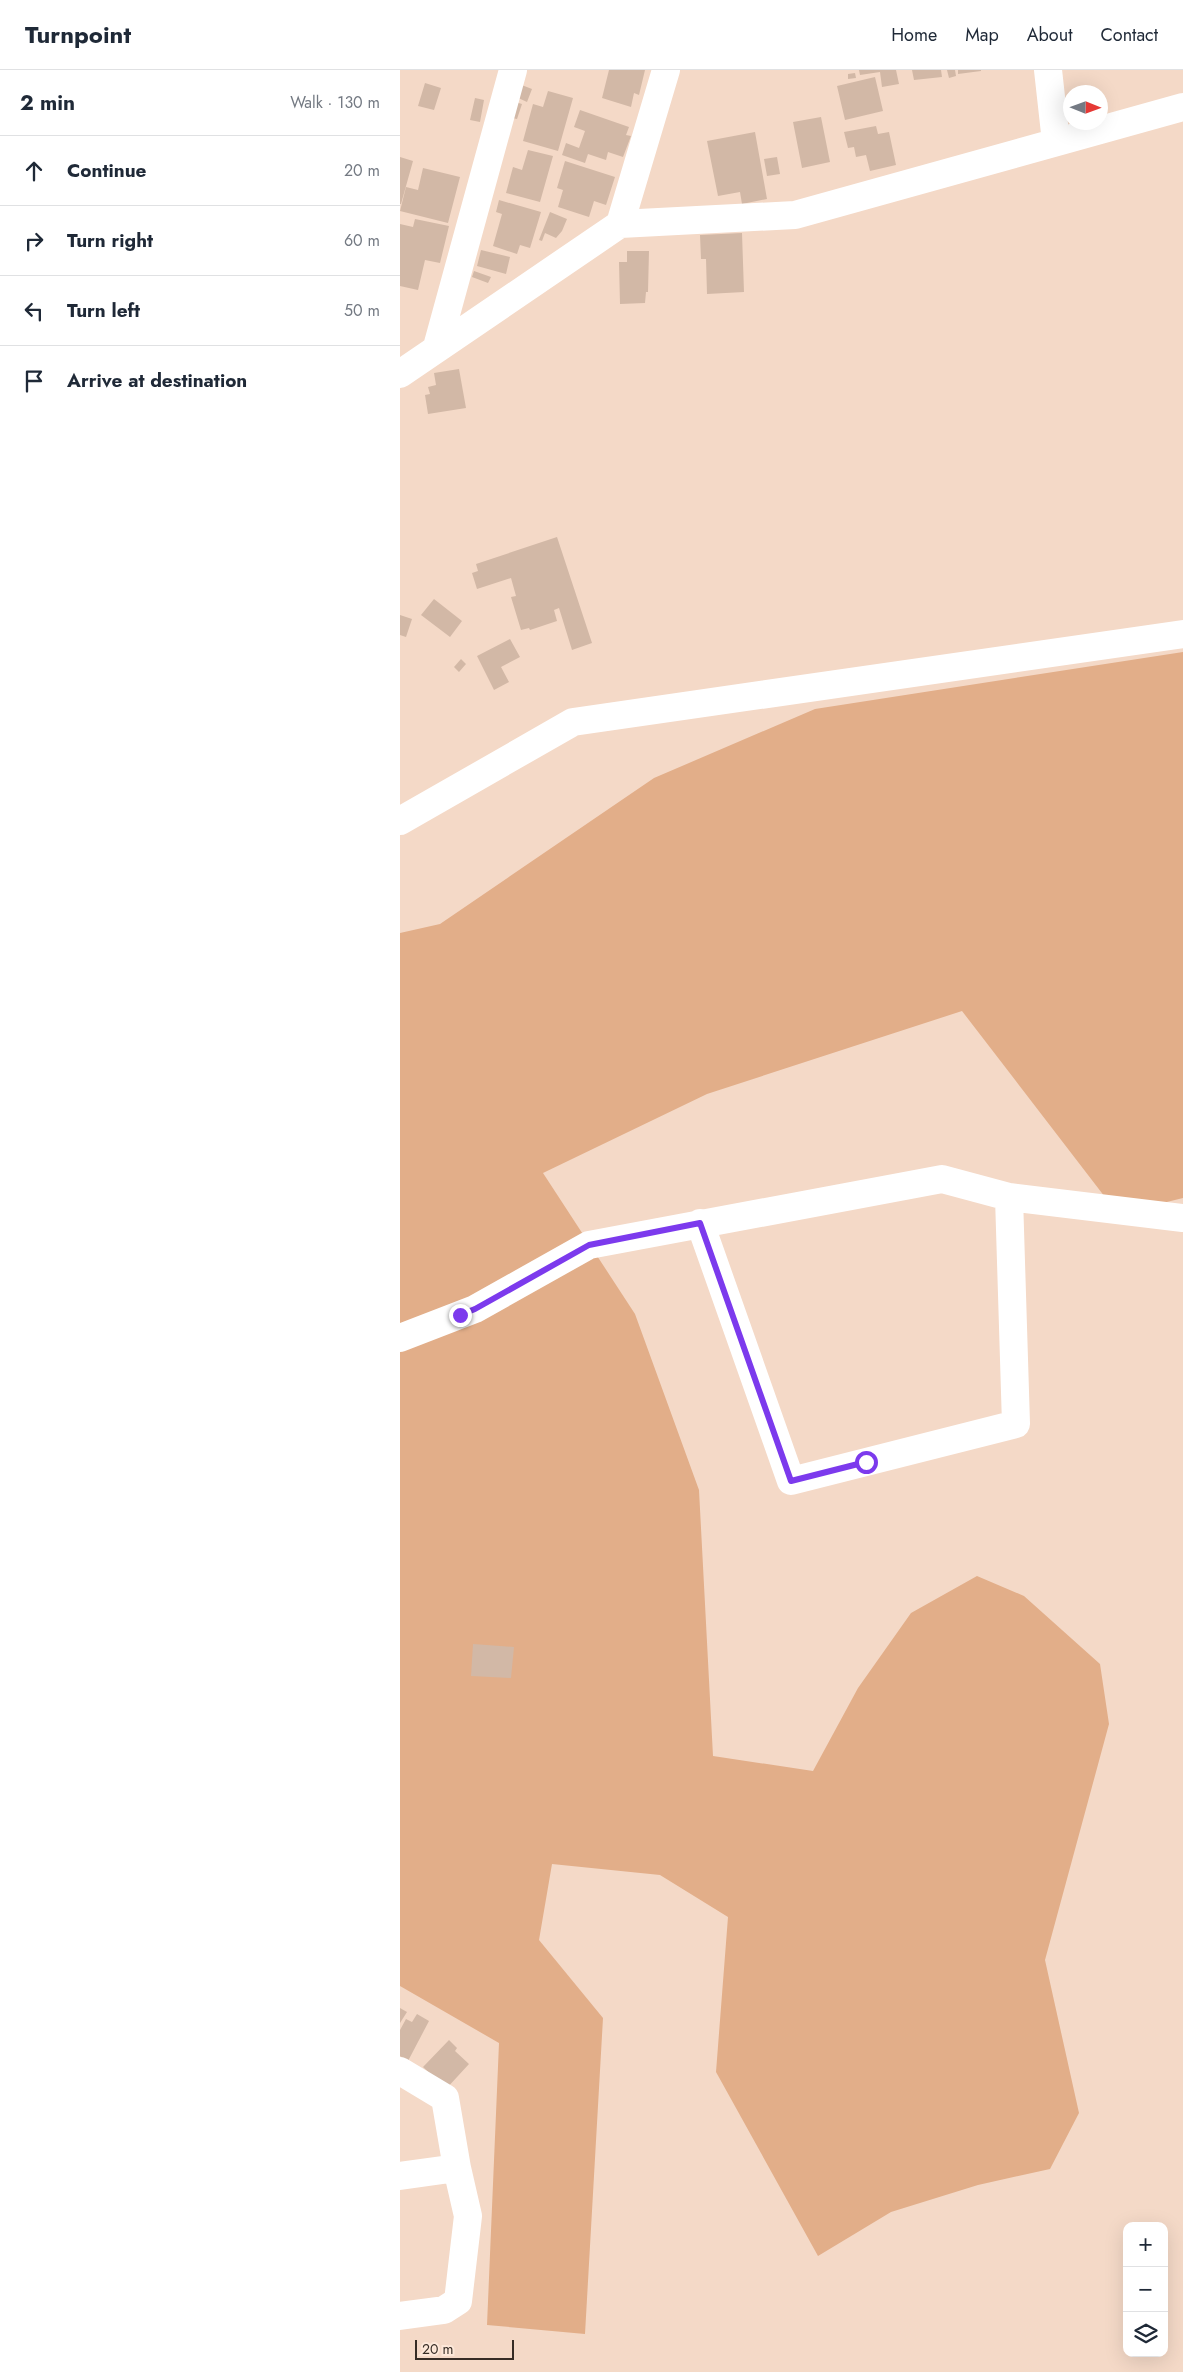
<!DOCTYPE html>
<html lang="en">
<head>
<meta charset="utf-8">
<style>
  :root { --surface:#fff; --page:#f6f6f7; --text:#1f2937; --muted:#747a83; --line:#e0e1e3 }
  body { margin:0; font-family:Jost,sans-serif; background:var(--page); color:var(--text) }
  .controls { position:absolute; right:15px; bottom:15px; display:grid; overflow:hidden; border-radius:10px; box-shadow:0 5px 20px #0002 }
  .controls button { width:45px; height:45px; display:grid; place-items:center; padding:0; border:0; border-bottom:1px solid var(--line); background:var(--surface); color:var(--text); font:25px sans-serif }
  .compass { position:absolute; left:663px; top:15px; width:45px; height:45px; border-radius:50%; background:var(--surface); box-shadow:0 5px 20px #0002; rotate:91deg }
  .scale { position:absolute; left:15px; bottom:12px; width:99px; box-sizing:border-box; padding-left:5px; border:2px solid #362c25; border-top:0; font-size:14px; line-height:18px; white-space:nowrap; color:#362c25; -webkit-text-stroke:4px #fde8d9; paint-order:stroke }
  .stop { position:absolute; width:15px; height:15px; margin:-11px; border:4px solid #7c3aed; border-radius:50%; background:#fff }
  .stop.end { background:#7c3aed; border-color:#fff; box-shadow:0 1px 5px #0008 }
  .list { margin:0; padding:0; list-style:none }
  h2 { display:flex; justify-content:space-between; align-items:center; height:65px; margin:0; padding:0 20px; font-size:21px }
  h2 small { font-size:16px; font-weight:400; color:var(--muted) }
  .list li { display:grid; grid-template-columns:32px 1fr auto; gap:15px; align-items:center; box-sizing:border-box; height:70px; padding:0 20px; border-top:1px solid var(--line) }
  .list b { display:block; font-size:19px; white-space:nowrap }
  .list em { font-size:16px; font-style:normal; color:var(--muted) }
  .icon { flex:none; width:28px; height:28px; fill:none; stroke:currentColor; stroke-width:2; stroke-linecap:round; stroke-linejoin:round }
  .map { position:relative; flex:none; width:783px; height:2302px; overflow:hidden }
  header { display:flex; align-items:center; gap:30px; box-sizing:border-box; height:70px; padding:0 25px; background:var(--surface); border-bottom:1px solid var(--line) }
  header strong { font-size:24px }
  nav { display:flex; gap:28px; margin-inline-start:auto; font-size:18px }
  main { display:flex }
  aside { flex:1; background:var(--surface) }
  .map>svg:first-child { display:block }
  .green { fill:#e2ae89 }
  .building { fill:#d2b8a6 }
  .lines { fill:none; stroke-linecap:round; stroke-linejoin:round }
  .minor { stroke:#fff; stroke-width:28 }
  .route { stroke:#7c3aed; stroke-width:6 }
</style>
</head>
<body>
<header>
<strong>Turnpoint</strong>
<nav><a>Home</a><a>Map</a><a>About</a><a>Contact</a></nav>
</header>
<main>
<aside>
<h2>2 min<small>Walk · 130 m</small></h2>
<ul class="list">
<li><svg class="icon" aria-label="ahead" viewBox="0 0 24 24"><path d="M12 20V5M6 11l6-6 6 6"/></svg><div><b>Continue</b></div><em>20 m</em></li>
<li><svg class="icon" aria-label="right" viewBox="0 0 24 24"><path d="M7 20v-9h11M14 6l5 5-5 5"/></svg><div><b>Turn right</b></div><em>60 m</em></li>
<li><svg class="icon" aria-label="left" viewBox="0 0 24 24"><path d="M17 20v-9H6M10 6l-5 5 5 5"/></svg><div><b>Turn left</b></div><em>50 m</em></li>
<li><svg class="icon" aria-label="arrive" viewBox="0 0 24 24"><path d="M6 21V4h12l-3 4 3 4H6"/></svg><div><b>Arrive at destination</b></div></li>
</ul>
</aside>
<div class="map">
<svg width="783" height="2302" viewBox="0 0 783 2302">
  <rect width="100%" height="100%" fill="#f4d9c7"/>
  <path class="green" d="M783,582V1128L718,1144L562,941L307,1024L143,1103L235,1244L299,1420L313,1686L413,1701L458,1618L511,1543L577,1506L624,1526L700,1594L709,1654L645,1890L679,2043L650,2099L578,2115L491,2142L418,2186L316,2002L328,1847L260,1805L152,1794L139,1870L203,1948L185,2264L87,2255L99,1973L0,1916V863L40,854L254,708L415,639Z"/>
  <path class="building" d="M209,0H245L239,25L234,23L231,37L202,28Z
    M459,0H496L499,14L482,17L480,2L460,5Z
    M512,0H541L542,7L514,10Z
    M547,0H555L556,6L549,8Z
    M558,0H581V1L558,4Z
    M455,3L456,8L448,9V4Z
    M475,7L483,41L445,50L437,16Z
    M25,13L41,18L34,40L18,36Z
    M119,14L132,19L127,32L114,26Z
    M148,21L173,28L158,81L123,71L133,34L143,37Z
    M75,28L84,30L80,52L70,50Z
    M112,31L122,34L117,49L108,47Z
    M180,40L229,57L226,65L231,66L223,87L208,82L206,90L188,84L185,93L162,85L166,73L179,78L185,61L174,57Z
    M421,47L430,92L402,98L393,52Z
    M476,56L478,64L489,62L496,95L470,101L466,85L456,87L454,77L448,78L444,62Z
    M355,62L367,129L342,134L340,122L318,126L307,71Z
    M128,80L153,86L140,132L106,123L113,97L122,100Z
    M0,87L13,91L1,134H0Z
    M377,87L380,104L367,106L364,89Z
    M165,91L215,107L206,135L194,131L189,147L158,137L163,120L157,118Z
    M23,98L60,107L48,153L0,141L6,117L18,120Z
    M99,130L141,142L130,178L120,175L117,184L93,176L102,144L96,142Z
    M150,142L167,149L162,161L156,168L145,163L142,171L139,170Z
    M15,149L49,156L40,193L25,190L18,220L0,216V154L13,157Z
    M342,163L344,222L307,224L306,189H301L300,165Z
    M81,180L110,187L106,204L77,196Z
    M227,181H249L248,222H246L245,233L220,234L219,192H227Z
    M74,201L91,207L88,213L72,207Z
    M59,299L66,338L28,344L25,325L30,324L28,317L36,315L34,303Z
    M157,467L192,573L172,580L159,538L154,540L157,551L130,560L129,558L121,560L111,527L116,526L111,508L77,519L72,503L78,501L76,494Z
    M34,529L62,551L50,567L21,545Z
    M0,545L12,549L6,567L0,565Z
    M110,569L120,587L101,597L109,612L94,620L77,586Z
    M61,589L66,594L59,602L54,597Z
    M73,1574L114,1577L111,1608L71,1606Z
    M0,1938L7,1942L0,1953Z
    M17,1944L29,1951L8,1991L0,1986V1960L6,1949L12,1952Z
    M49,1970L57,1978L55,1981L69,1994L46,2019L23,1997Z"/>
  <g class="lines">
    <path class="minor" d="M648,0L656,72
      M220,154L266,0
      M37,277L113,0
      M0,304L220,154L395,145L783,37
      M0,751L173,652L783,564
      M300,1153L391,1411L616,1354L609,1127
      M0,1268L75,1239L189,1175L542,1109L609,1127L783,1148
      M0,2001L45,2028L57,2098
      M0,2106L57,2098L68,2146L58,2231L44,2240L0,2246"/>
  </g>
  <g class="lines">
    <path class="route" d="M60,1245L75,1239L189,1175L300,1153L391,1411L466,1392"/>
  </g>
</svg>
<div class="controls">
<button>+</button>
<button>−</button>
<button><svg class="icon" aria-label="layers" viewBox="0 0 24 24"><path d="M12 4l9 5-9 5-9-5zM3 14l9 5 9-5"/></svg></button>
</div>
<svg class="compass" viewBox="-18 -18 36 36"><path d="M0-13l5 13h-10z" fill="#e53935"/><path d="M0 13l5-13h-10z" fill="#747a83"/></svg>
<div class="scale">20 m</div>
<div class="stop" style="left:466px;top:1392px"></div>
<div class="stop end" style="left:60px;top:1245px"></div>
</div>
</main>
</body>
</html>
